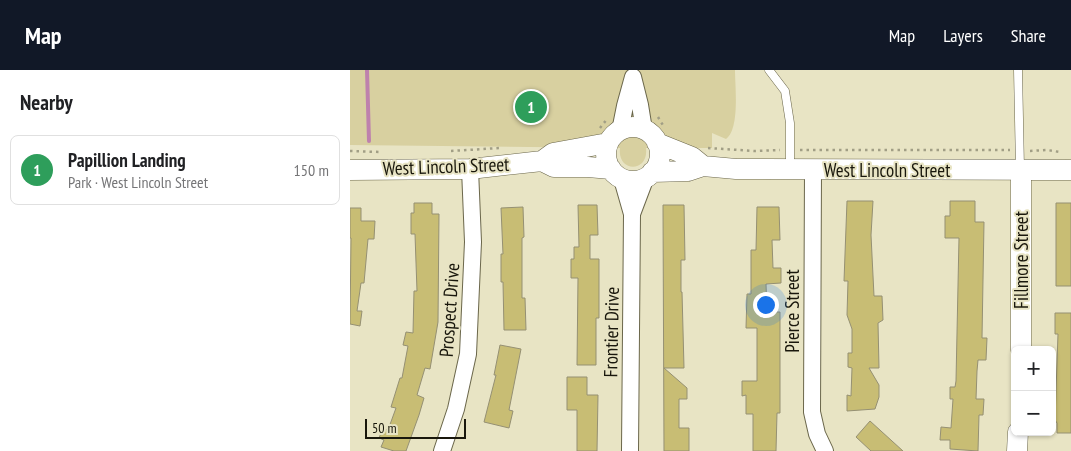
<!DOCTYPE html>
<html lang="en">
<head>
<meta charset="utf-8">
<style>
  :root { --surface:#fff; --page:#f2f2f2; --text:#202124; --muted:#757577; --line:#e0e0e0; --accent:#111827 }
  body { margin:0; font-family:"PT Sans Narrow",sans-serif; background:var(--page); color:var(--text) }
  .controls { position:absolute; right:15px; bottom:15px; display:grid; overflow:hidden; border-radius:8px; box-shadow:0 1px 4px #0004 }
  .controls button { width:45px; height:45px; display:grid; place-items:center; padding:0; border:0; border-bottom:1px solid var(--line); background:var(--surface); color:var(--text); font:25px sans-serif }
  .scale { position:absolute; left:15px; bottom:12px; width:101px; box-sizing:border-box; padding-left:5px; border:2px solid #19170c; border-top:0; font-size:14px; line-height:18px; white-space:nowrap; color:#19170c; -webkit-text-stroke:4px #e8e4c4; paint-order:stroke }
  .you { position:absolute; left:415px; top:234px; width:18px; height:18px; margin:-12px; border:4px solid #fff; border-radius:50%; background:#1a73e8; box-shadow:0 0 0 8px #1a73e833 }
  .badge { display:grid; place-items:center; width:32px; height:32px; border-radius:50%; background:var(--accent); color:#fff; font-size:16px; font-weight:700 }
  .pin { position:absolute; translate:-50% -50%; border:2px solid #fff; box-shadow:0 1px 5px #0006 }
  .list { margin:0; padding:0; list-style:none }
  h2 { display:flex; justify-content:space-between; align-items:center; height:65px; margin:0; padding:0 20px; font-size:21px }
  h2 small { font-size:16px; font-weight:400; color:var(--muted) }
  .list li { display:grid; grid-template-columns:32px 1fr auto; gap:15px; align-items:center; box-sizing:border-box; height:70px; margin:0 10px 10px; padding:0 10px; border:1px solid var(--line); border-radius:8px }
  .list b { display:block; font-size:19px; white-space:nowrap }
  .list p { margin:0; font-size:16px; white-space:nowrap; color:var(--muted) }
  .list em { font-size:16px; font-style:normal; color:var(--muted) }
  .map { position:relative; flex:none; width:721px; height:381px; overflow:hidden }
  header { display:flex; align-items:center; gap:30px; box-sizing:border-box; height:70px; padding:0 25px; background:var(--accent); color:#fff }
  header strong { font-size:24px }
  nav { display:flex; gap:28px; margin-inline-start:auto; font-size:18px }
  main { display:flex }
  aside { flex:1; background:var(--surface) }
  .map>svg:first-child { display:block }
  .green { fill:#d8d0a0 }
  .lines { fill:none; stroke-linecap:round; stroke-linejoin:round }
  .stream { stroke:#be81ad; stroke-width:4 }
  .building { fill:#c8bd74; stroke:#959073 }
  .service-casing { stroke:#6b674b; stroke-width:9 }
  .minor-casing { stroke:#6b674b; stroke-width:18 }
  .tertiary-casing { stroke:#6b674b; stroke-width:21 }
  .path { stroke:#a19e85; stroke-width:2.5; stroke-dasharray:2.5 4; stroke-linecap:butt }
  .service { stroke:#fff; stroke-width:8 }
  .minor { stroke:#fff; stroke-width:16 }
  .tertiary { stroke:#fff; stroke-width:20 }
  .labels { text-anchor:middle; dominant-baseline:central; stroke-width:4; stroke-linejoin:round; paint-order:stroke }
  .street-label { font-size:19px; fill:#19170c; stroke:#e8e4c4 }
</style>
</head>
<body>
<header>
<strong>Map</strong>
<nav><a>Map</a><a>Layers</a><a>Share</a></nav>
</header>
<main>
<aside>
<h2>Nearby<small></small></h2>
<ul class="list">
<li><span class="badge" style="background:#2e9e5b">1</span><div><b>Papillion Landing</b><p>Park · West Lincoln Street</p></div><em>150 m</em></li>
</ul>
</aside>
<div class="map">
<svg width="721" height="381" viewBox="0 0 721 381">
  <rect width="100%" height="100%" fill="#e8e4c4"/>
  <path class="green" d="M0,0H385C385,16 390,59 376,69L362,63V78H296C299,103 267,103 270,78L0,75Z"/>
  <g class="lines">
    <path class="stream" d="M17,0L19,71"/>
  </g>
  <path class="building" d="M497,131H523L521,165L524,226H532L533,250L528,253L529,298H519L529,315V327L525,339L497,341V325L501,326L502,298L498,297V283H502V259L497,245L498,211H494Z
    M600,131H625V152H634L632,268H637L636,290H628L627,301L626,329H634L633,345H629L628,381L600,379V370H590L591,357L601,358L603,329H600V317H605L606,311L609,168H595V146H600Z
    M64,133H82V144H89L88,252L80,299L75,298L67,325L74,328L69,345L56,381H44L31,377L34,370L29,368L33,358L38,360L46,338L41,337L50,308H52L58,276L53,275L56,262L63,263L64,221H67L65,164H61V143H64Z
    M706,133H721V216H706Z
    M228,135H247L248,165H240V189H249V248H246V295H227L228,208H221V189H224V177H229Z
    M313,135H334L335,190H331V222H332L334,298H314L337,318V329H329V358H339V381H314Z
    M173,137L174,167L172,168V228H175L176,260H154L153,212H151V184H153L151,138Z
    M407,137H429L430,170H422L423,198H431V213L416,214L417,242H430V343H427L426,381H403V344H396V325L392,326V311H407V258H396L397,224H401V180H406Z
    M0,138H11V151H25L24,169H18L14,213H11L7,241H12L10,256L0,254L1,168H0Z
    M705,243H721V363H707V353L705,350L708,264H705Z
    M150,275L171,279L159,340L163,341L159,358L134,352L146,305H144Z
    M217,307H237V325H248L247,381H227V340H217Z
    M520,351L553,381H521L506,367Z"/>
  <g class="lines">
    <defs>
      <path id="service" d="M419,0L435,21L440,53V98
        M668,0L670,98"/>
      <path id="minor" d="M283,7L290,35L294,60
        M270,61L275,36L283,7
        M463,100L462,342L467,364L475,381
        M272,109L282,144L280,381
        M282,144L296,107
        M92,381L106,339L118,284L123,172L120,99"/>
      <path id="tertiary" d="M256 84a27 27 0 1 1 54 0a27 27 0 1 1-54 0Z
        M307,73L342,87L353,96
        M192,91L204,97H238L261,99
        M0,100L120,99L192,91L203,83L258,73
        M671,100V280
        M302,102L338,101L353,96L386,99L721,100
        M667,381L668,362"/>
    </defs>
    <use href="#service" class="service-casing"/>
    <use href="#minor" class="minor-casing"/>
    <use href="#tertiary" class="tertiary-casing"/>
    <path class="path" d="M308,47L314,57
      M250,58L257,49
      M358,78L404,81L430,80
      M450,80H660
      M0,81L30,82
      M101,81L150,78
      M680,81L697,80L710,82"/>
    <use href="#service" class="service"/>
    <use href="#minor" class="minor"/>
    <use href="#tertiary" class="tertiary"/>
  </g>
  <g class="labels">
    <g class="street-label">
      <text transform="translate(96 96) rotate(-2)">West Lincoln Street</text>
      <text x="537" y="100">West Lincoln Street</text>
      <text transform="translate(671 190) rotate(-90)">Fillmore Street</text>
      <text transform="translate(99 240) rotate(-86)">Prospect Drive</text>
      <text transform="translate(442 241) rotate(-90)">Pierce Street</text>
      <text transform="translate(261 262) rotate(-89)">Frontier Drive</text>
    </g>
  </g>
</svg>
<div class="controls">
<button>+</button>
<button>−</button>
</div>
<div class="scale">50 m</div>
<div class="you"></div>
<div class="pin badge" style="left:181px;top:37px;background:#2e9e5b">1</div>
</div>
</main>
</body>
</html>
